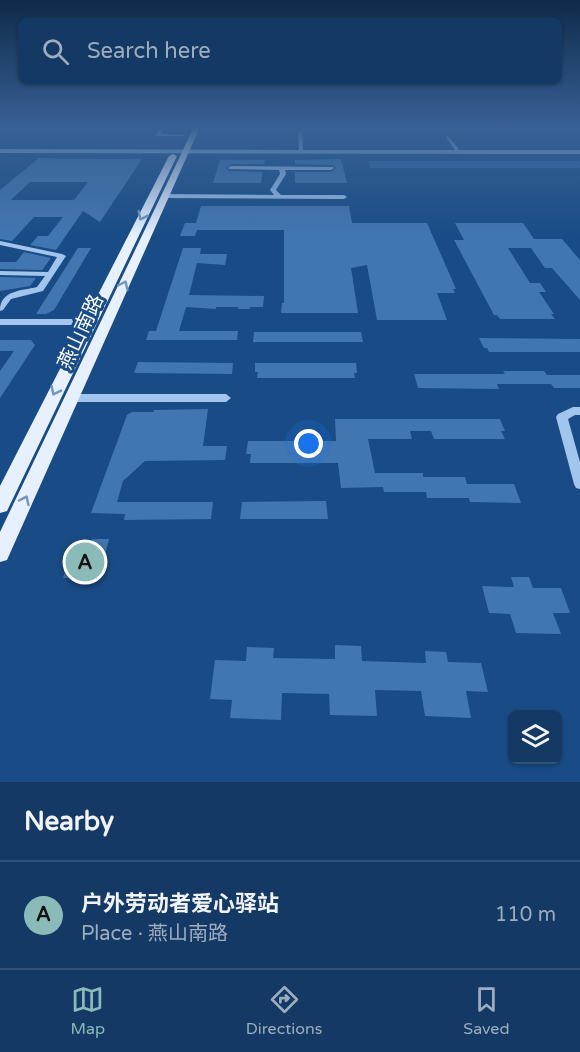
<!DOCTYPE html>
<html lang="en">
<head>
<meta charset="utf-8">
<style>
  :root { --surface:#133964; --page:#1c406a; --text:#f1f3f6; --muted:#9dacbf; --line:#325378; --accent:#8bbbb9 }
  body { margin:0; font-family:"Varela Round","Noto Sans SC",sans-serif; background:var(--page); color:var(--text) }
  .controls { position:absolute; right:18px; bottom:18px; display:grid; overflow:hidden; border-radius:9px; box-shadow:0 2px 4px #0004 }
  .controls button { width:54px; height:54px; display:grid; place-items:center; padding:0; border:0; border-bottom:2px solid var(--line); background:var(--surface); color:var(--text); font:30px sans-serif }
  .you { position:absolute; left:309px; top:444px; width:21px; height:21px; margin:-15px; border:4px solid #fff; border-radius:50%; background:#1a73e8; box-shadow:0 0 0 9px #1a73e833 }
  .badge { display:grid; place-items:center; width:39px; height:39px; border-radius:50%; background:var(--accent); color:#111; font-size:20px; font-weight:700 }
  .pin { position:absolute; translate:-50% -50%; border:3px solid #fff; box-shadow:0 2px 6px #0006 }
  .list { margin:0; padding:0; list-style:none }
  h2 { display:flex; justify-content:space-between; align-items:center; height:78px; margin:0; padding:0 24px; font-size:26px }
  h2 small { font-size:20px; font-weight:400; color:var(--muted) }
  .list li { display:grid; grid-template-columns:39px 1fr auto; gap:18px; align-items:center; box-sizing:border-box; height:108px; padding:0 24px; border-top:2px solid var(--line) }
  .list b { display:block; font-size:22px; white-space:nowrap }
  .list p { margin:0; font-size:20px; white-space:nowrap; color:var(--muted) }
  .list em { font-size:20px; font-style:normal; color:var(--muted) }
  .icon { flex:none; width:33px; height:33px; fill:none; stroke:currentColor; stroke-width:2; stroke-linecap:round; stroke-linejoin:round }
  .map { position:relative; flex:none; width:580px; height:782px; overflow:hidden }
  .search { position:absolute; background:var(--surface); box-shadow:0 2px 4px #0004; left:18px; right:18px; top:18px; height:66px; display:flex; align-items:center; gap:15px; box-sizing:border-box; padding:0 21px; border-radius:9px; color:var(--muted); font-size:22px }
  .sheet { height:186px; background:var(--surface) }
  nav { display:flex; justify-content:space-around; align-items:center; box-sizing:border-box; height:84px; border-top:2px solid var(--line); background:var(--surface); font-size:16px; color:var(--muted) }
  nav a { display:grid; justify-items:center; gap:3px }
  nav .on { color:var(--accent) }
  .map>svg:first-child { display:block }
  .green { fill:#2c66a5 }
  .building { fill:#4276b0; fill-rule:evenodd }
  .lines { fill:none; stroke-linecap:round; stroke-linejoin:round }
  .minor { fill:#a1c5ec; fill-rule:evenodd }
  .major { fill:#e6f0ff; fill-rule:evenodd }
  .oneway { stroke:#7596bc }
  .labels { text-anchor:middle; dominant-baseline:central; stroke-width:6; stroke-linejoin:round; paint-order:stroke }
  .street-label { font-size:20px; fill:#fff; stroke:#194c86 }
</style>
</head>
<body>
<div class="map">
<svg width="580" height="782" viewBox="0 0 580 782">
  <rect width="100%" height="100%" fill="#194c86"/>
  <path class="green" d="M368,161H580V168H370Z"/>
  <path class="building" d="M39,158L70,159H142L100,222L83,211L56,250L30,245L38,236H48L63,217H34L12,241L0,239V190ZM30,182H88L74,200H11Z
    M341,159L347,183H295V172H331L336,168L333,165L295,164V160Z
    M220,160H265L264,164H231L226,168L229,171L263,172L261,183H213Z
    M201,206H349L352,223H427L456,289H453L455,293H437L447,320H377L367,265L351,268L358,313H281L282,303H284V230H197L195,236H180L185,223H196Z
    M455,223H523L534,239H562L580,260V300L552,268H545L531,248H508L530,283H540L546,292H539L554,314H551L555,319H500L497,315H494L454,240H464Z
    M78,248H91L54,310L46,314H36Z
    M183,248H201L200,254H227L225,265L197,263L189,295L264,296L263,307H250V309H238V307H216V309L186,307L179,331H238L237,340H146L149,331H156Z
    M24,252L51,258L42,270L0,269V262H16Z
    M0,277L36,278L30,286L0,291Z
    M254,332H361L363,342H253Z
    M479,338L580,339V352H489L487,348H484Z
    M0,340H31L35,345L0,398V371L14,351H0Z
    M138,362L233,363L232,374L134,373Z
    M255,363H356L357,373H354L355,378H257L258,372H255Z
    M503,371H544L547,375H580V388H554L551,384H497L499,389L418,388L414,374H505Z
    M208,409L203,446H227L225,460L145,461L123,481L117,502H213L211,519L124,520L125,514L91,513L127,415L132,412H153L154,410Z
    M335,419H500L505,431H501L505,439H434L431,431H410L412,439H368L375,473H423V477H465L467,484H514L521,503L470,502L469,498H427L426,492H384L383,487L341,488L338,463H250L251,454H246L248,441H336Z
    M326,501L328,519H240L242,502Z
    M92,539H109L99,578H63L73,547H89Z
    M511,577H529L533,588H561L570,613H553L561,634L516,633L510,614L489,613L482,586L514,587Z
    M335,645L361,646L362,661L426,663L425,651L446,652L448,662L481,663L488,692L466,691L471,718L425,716L421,691L375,690L377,716L330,715L329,694L282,693L281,720L230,718L232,700L210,699L215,660L246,661L247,647L274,648L273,658L335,659Z"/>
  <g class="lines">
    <path class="minor" d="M161,127H165L161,134L185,135L183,136H155Z
      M302,127H306L302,133L303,150H455L446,137L448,136L459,149L457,150H580V154L0,153V149L299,150L298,133Z
      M231,166L333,167L334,168L331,170H285L286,174L276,190L281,195H344L347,197L344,199L165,198L162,196L165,194L274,195L270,190L280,174L279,170L229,169L228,168Z
      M0,241L62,254L66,256L43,291L11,299L3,310L0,311C0,290 21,291 37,287L45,276L0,275V271L48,272L57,257L0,245Z
      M0,319H89L93,322L89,325H0Z
      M73,394H226L231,398L226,402H73L68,398Z
      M573,407H580V415H575L568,419L580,462V489L576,488L574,484L556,417L558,414Z"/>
    <path class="major" d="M194,127H200L7,560L0,562V532Z
      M173,154L177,156L7,511L0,513V486L169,156Z"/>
  </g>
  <defs><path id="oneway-chevron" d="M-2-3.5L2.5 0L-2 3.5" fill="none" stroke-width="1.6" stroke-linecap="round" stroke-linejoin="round" transform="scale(1.5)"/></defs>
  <g class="oneway">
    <use href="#oneway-chevron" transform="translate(142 216) rotate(117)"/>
    <use href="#oneway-chevron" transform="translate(124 285) rotate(-65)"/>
    <use href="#oneway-chevron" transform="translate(55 391) rotate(116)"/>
    <use href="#oneway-chevron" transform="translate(25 500) rotate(-65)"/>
  </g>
  <linearGradient id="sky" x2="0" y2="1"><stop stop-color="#0e2a4a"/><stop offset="0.54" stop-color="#386195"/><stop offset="1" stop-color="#386195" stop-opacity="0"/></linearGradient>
  <rect width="580" height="236" fill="url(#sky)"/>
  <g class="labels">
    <g class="street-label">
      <text transform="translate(81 332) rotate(-65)">燕山南路</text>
    </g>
  </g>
</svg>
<div class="controls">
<button><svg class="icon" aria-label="layers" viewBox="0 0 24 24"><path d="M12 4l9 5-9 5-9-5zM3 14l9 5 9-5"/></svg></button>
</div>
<div class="you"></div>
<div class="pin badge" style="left:85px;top:562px">A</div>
<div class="search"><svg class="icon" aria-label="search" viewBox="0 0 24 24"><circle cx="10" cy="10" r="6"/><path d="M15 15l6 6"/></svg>Search here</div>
</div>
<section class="sheet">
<h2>Nearby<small></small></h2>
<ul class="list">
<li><span class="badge">A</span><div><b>户外劳动者爱心驿站</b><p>Place · 燕山南路</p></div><em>110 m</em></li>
</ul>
</section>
<nav>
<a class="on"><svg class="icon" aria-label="map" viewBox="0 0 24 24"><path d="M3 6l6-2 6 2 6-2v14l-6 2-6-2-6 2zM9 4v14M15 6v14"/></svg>Map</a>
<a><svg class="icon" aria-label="directions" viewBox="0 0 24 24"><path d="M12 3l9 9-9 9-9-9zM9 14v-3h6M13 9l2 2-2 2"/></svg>Directions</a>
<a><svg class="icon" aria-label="saved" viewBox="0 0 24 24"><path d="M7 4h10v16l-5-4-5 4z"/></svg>Saved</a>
</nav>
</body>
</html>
